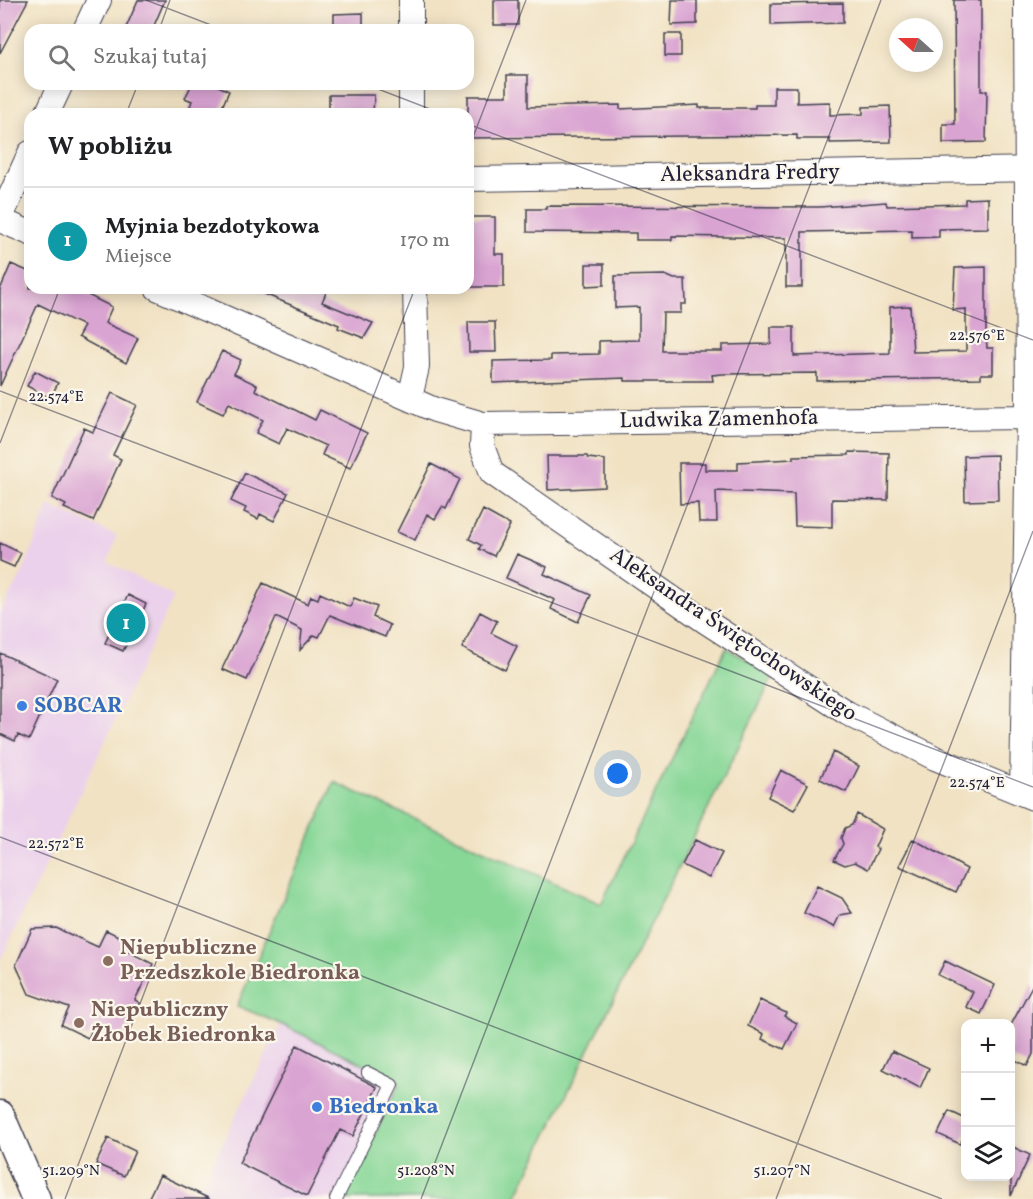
<!DOCTYPE html>
<html lang="pl">
<head>
<meta charset="utf-8">
<style>
  :root { --surface:#fff; --page:#f2f2f2; --text:#202124; --muted:#757577; --line:#e0e0e0; --accent:#db2777 }
  body { margin:0; font-family:Vollkorn,serif; background:var(--page); color:var(--text) }
  .controls { position:absolute; right:18px; bottom:18px; display:grid; overflow:hidden; border-radius:12px; box-shadow:0 3px 15px #0003 }
  .controls button { width:54px; height:54px; display:grid; place-items:center; padding:0; border:0; border-bottom:2px solid var(--line); background:var(--surface); color:var(--text); font:30px sans-serif }
  .compass { position:absolute; left:889px; top:18px; width:54px; height:54px; border-radius:50%; background:var(--surface); box-shadow:0 3px 15px #0003; rotate:291deg }
  .you { position:absolute; left:618px; top:774px; width:21px; height:21px; margin:-15px; border:4px solid #fff; border-radius:50%; background:#1a73e8; box-shadow:0 0 0 9px #1a73e833 }
  .badge { display:grid; place-items:center; width:39px; height:39px; border-radius:50%; background:var(--accent); color:#fff; font-size:20px; font-weight:700 }
  .pin { position:absolute; translate:-50% -50%; border:3px solid #fff; box-shadow:0 2px 6px #0006 }
  .list { margin:0; padding:0; list-style:none }
  h2 { display:flex; justify-content:space-between; align-items:center; height:78px; margin:0; padding:0 24px; font-size:26px }
  h2 small { font-size:20px; font-weight:400; color:var(--muted) }
  .list li { display:grid; grid-template-columns:39px 1fr auto; gap:18px; align-items:center; box-sizing:border-box; height:108px; padding:0 24px; border-top:2px solid var(--line) }
  .list b { display:block; font-size:22px; white-space:nowrap }
  .list p { margin:0; font-size:20px; white-space:nowrap; color:var(--muted) }
  .list em { font-size:20px; font-style:normal; color:var(--muted) }
  .icon { flex:none; width:33px; height:33px; fill:none; stroke:currentColor; stroke-width:2; stroke-linecap:round; stroke-linejoin:round }
  .map { position:relative; flex:none; width:1033px; height:1199px; overflow:hidden }
  .search { position:absolute; background:var(--surface); box-shadow:0 3px 15px #0003; left:24px; top:24px; width:450px; height:66px; display:flex; align-items:center; gap:15px; box-sizing:border-box; padding:0 21px; border-radius:18px; color:var(--muted); font-size:22px }
  .panel { position:absolute; background:var(--surface); box-shadow:0 3px 15px #0003; left:24px; top:108px; width:450px; height:186px; border-radius:18px }
  .map>svg:first-child { display:block }
  .built { fill:#ebd1eb }
  .green { fill:#88d797; stroke:#557c69; stroke-width:1.5 }
  .building { fill:#d9a3d2 }
  .lines { fill:none; stroke-linecap:round; stroke-linejoin:round }
  .service-casing { stroke:#413f4f; stroke-width:14 }
  .minor-casing { stroke:#413f4f; stroke-width:26 }
  .tertiary-casing { stroke:#413f4f; stroke-width:31 }
  .service { stroke:#fff; stroke-width:12 }
  .minor { stroke:#fff; stroke-width:24 }
  .tertiary { stroke:#fff; stroke-width:28 }
  .ticks { fill:none; stroke:#22223b; stroke-width:1.5; stroke-opacity:0.45 }
  .shop-dot { fill:#3f7fe0; stroke:#fbf7ec; stroke-width:2 }
  .education-dot { fill:#8d6e63; stroke:#fbf7ec; stroke-width:2 }
  .labels { text-anchor:middle; dominant-baseline:central; stroke-width:4.5; stroke-linejoin:round; paint-order:stroke }
  .street-label { font-size:22px; fill:#22223b; stroke:#fbf7ec }
  .shop-label { font-size:22px; font-weight:bold; fill:#366cbe; stroke:#fbf7ec; text-anchor:start }
  .education-label { font-size:22px; font-weight:bold; fill:#785e54; stroke:#fbf7ec; text-anchor:start }
  .ticks-label { font-size:15px; text-anchor:middle; fill:#22223b; stroke:#fbf7ec; stroke-width:4.5; stroke-linejoin:round; paint-order:stroke }
</style>
</head>
<body>
<div class="map">
<svg width="1033" height="1199" viewBox="0 0 1033 1199">
  <rect width="100%" height="100%" fill="#fbf7ec"/>
  <filter id="ink" filterUnits="userSpaceOnUse"><feTurbulence type="fractalNoise" baseFrequency=".0167" numOctaves="2"/><feDisplacementMap in="SourceGraphic" scale="12" xChannelSelector="R" yChannelSelector="G"/><feConvolveMatrix kernelMatrix="1 2 1 2 8 2 1 2 1" color-interpolation-filters="sRGB"/></filter>
  <filter id="wash" filterUnits="userSpaceOnUse"><feTurbulence type="fractalNoise" baseFrequency=".008" numOctaves="4" result="noise"/><feDisplacementMap in="SourceGraphic" scale="24" xChannelSelector="R" yChannelSelector="G"/><feGaussianBlur stdDeviation="1.35" result="paint"/><feColorMatrix in="noise" values="0 0 0 0 0 0 0 0 0 0 0 0 0 0 0 0 0 1.4 0 .05"/><feComposite in="paint" operator="in"/></filter>
  <g filter="url(#wash)">
    <rect width="100%" height="100%" fill="#f1e2c3"/>
    <path class="built" d="M49,505L117,536L108,562L174,597L0,961V612L22,574Z
      M281,1024L401,1082L344,1199H195Z"/>
    <path class="green" d="M726,648L774,675L515,1199H344L400,1082L281,1024L237,1006L334,782L601,904Z"/>
    <g id="blocks">
      <path class="building" d="M0,0H28L0,53Z
        M138,0H165L152,30H125Z
        M494,0H518V25H494Z
        M672,0H697V24L671,25Z
        M954,0H981V91H987L986,142L943,143V124H955Z
        M843,3V23L771,25V4Z
        M363,13V30H334V14Z
        M665,34H681V56H665Z
        M507,75H528V107L620,105V109L699,105V108H755V105H774V87H797V103L830,102V115L863,114V107L890,106L891,142L830,143V139H797V135L468,138V96H507Z
        M192,84H214L229,91L219,114H187L192,101L185,98Z
        M329,95H374L373,114H329Z
        M988,198V228L939,229V237L912,238V230L802,232V287H786V238L672,236V240H636V233L527,232V209H546V206L820,207L886,202L887,206L965,204V199Z
        M469,217H495V254H504V287H469Z
        M11,264L30,272V288H74L112,307L105,323L138,338L126,363L78,337L84,326L38,304L0,386V290Z
        M586,264H604V285L586,286Z
        M986,267V332L987,348H993V374H981V378L817,381V373L722,374L712,375L713,381H625V378L493,383V361L551,360V355L599,354V341L639,340V307L615,308V276L665,275L674,279H685L686,304H681V313H663L662,351H722V345L771,344V327H794V356L890,353V307L910,306L913,352L966,351V309L953,310L955,268Z
        M250,288H328L322,302L373,323L364,338L338,328L339,325Z
        M468,322H495L496,352H469Z
        M222,351L241,360L234,374L257,385L255,390L315,420L320,410L367,433L350,468L322,455L326,446L287,428L279,444L256,433L263,420L229,403L223,414L197,402Z
        M35,371L58,383L50,398L27,386Z
        M112,393L137,405L113,455L121,459L93,521L64,508L66,505L52,498L84,428L93,432Z
        M849,452L889,453L888,500L832,499V527L795,526L794,494L716,491L717,522H699L698,503L680,504L679,463H705V470H738V462L793,459V456L849,455Z
        M997,455L998,500L965,501L964,456Z
        M547,456H587L588,458L605,460V487L548,490Z
        M431,464L460,479L446,509L442,507L435,519L427,514L415,540L397,532Z
        M245,473L288,493L274,521L260,514L258,519L244,512L246,508L231,501Z
        M483,510L510,525L494,556L479,549L481,545L469,539Z
        M0,543L21,553L14,567L0,561Z
        M517,554L547,567L544,574L591,595L578,622L551,609L555,600L506,578Z
        M263,583L308,604L311,596L318,599L320,593L350,607L354,598L377,607L373,617L390,625L385,637L330,615L319,637L314,635L300,650L302,630L276,617L247,680L222,669Z
        M128,595L146,604L123,651L105,643Z
        M480,612L497,621L491,633L517,646L505,670L462,648Z
        M0,653L57,679L29,740L18,735L15,741L0,734Z
        M833,752L859,766L846,792L820,779Z
        M781,770L808,784L794,810L768,797Z
        M857,814L883,829L875,847L878,849L868,869L855,862L845,865L834,860L843,844L841,838L845,828L852,825Z
        M913,839L967,869L956,892L899,866Z
        M695,840L722,853L709,878L682,865Z
        M817,886L842,898L852,913L840,915L834,927L804,913Z
        M56,928L98,947L106,930L133,943L129,952L153,964L135,1000L140,1003L122,1038L95,1024L88,1038L61,1025L69,1008L29,994L16,965L32,929Z
        M945,961L995,985L981,1014L966,1007L973,992L938,975Z
        M1033,984V1054L1027,1066L1011,1058V1025Z
        M760,1000L786,1013L784,1016L797,1023L784,1049L762,1039L764,1034L748,1026Z
        M297,1045L377,1087L353,1136L340,1130L307,1196L239,1163Z
        M892,1051L929,1068L920,1088L883,1069Z
        M949,1111L966,1119V1133L960,1144L938,1134Z
        M108,1138L135,1151L124,1176L96,1164Z
        M1011,1146L1030,1155L1011,1196Z
        M160,1175L210,1199H148Z"/>
    </g>
  </g>
  <g filter="url(#ink)">
    <use href="#blocks" fill-opacity="0" stroke="#413f4f" stroke-width="1.5"/>
    <g class="lines">
      <defs>
        <path id="service" d="M336,1199L392,1085L368,1073"/>
        <path id="minor" d="M411,0V30
          M85,30L99,0
          M411,84V114
          M47,114L61,84
          M468,179L1033,169
          M0,219L30,153
          M0,220L30,233
          M157,288L435,410L483,424L1033,417
          M410,398L417,367L415,288
          M483,424L482,446L492,473L705,621L847,713L935,758L1033,798
          M1022,793L1028,417L1026,0"/>
        <path id="tertiary" d="M0,1115L36,1199"/>
      </defs>
      <use href="#service" class="service-casing"/>
      <use href="#minor" class="minor-casing"/>
      <use href="#tertiary" class="tertiary-casing"/>
      <use href="#service" class="service"/>
      <use href="#minor" class="minor"/>
      <use href="#tertiary" class="tertiary"/>
    </g>
  </g>
  <path class="ticks" d="M146,0L224,30M159,30L170,0M365,84L443,114M126,114L138,84M468,124L1033,340M468,150L526,0M0,391L1033,787M0,443L60,288M0,837L942,1199M65,1199L415,288M421,1199L881,0M776,1199L1033,531"/>
  <g class="shop-dot">
    <circle cx="22" cy="706" r="6"/>
    <circle cx="317" cy="1107" r="6"/>
  </g>
  <g class="education-dot">
    <circle cx="108" cy="961" r="6"/>
    <circle cx="79" cy="1023" r="6"/>
  </g>
  <g class="labels">
    <g class="street-label">
      <text transform="translate(750 174) rotate(-1)">Aleksandra Fredry</text>
      <text transform="translate(719 420) rotate(-1)">Ludwika Zamenhofa</text>
      <text transform="translate(733 635) rotate(34)">Aleksandra Świętochowskiego</text>
    </g>
    <g class="shop-label">
      <text x="34" y="706">SOBCAR</text>
      <text x="329" y="1107">Biedronka</text>
    </g>
    <g class="education-label">
      <text x="120" y="948">Niepubliczne<tspan x="120" dy="25">Przedszkole Biedronka</tspan></text>
      <text x="91" y="1010">Niepubliczny<tspan x="91" dy="25">Żłobek Biedronka</tspan></text>
    </g>
  </g>
  <g class="ticks-label">
    <text x="977" y="340">22.576°E</text>
    <text x="56" y="401">22.574°E</text>
    <text x="977" y="787">22.574°E</text>
    <text x="56" y="848">22.572°E</text>
    <text x="71" y="1175">51.209°N</text>
    <text x="426" y="1175">51.208°N</text>
    <text x="782" y="1175">51.207°N</text>
  </g>
</svg>
<div class="controls">
<button>+</button>
<button>−</button>
<button><svg class="icon" aria-label="layers" viewBox="0 0 24 24"><path d="M12 4l9 5-9 5-9-5zM3 14l9 5 9-5"/></svg></button>
</div>
<svg class="compass" viewBox="-18 -18 36 36"><path d="M0-13l5 13h-10z" fill="#e53935"/><path d="M0 13l5-13h-10z" fill="#757577"/></svg>
<div class="you"></div>
<div class="pin badge" style="left:126px;top:623px;background:#0f9aa8">1</div>
<div class="search"><svg class="icon" aria-label="search" viewBox="0 0 24 24"><circle cx="10" cy="10" r="6"/><path d="M15 15l6 6"/></svg>Szukaj tutaj</div>
<section class="panel">
<h2>W pobliżu<small></small></h2>
<ul class="list">
<li><span class="badge" style="background:#0f9aa8">1</span><div><b>Myjnia bezdotykowa</b><p>Miejsce</p></div><em>170 m</em></li>
</ul>
</section>
</div>
</body>
</html>
